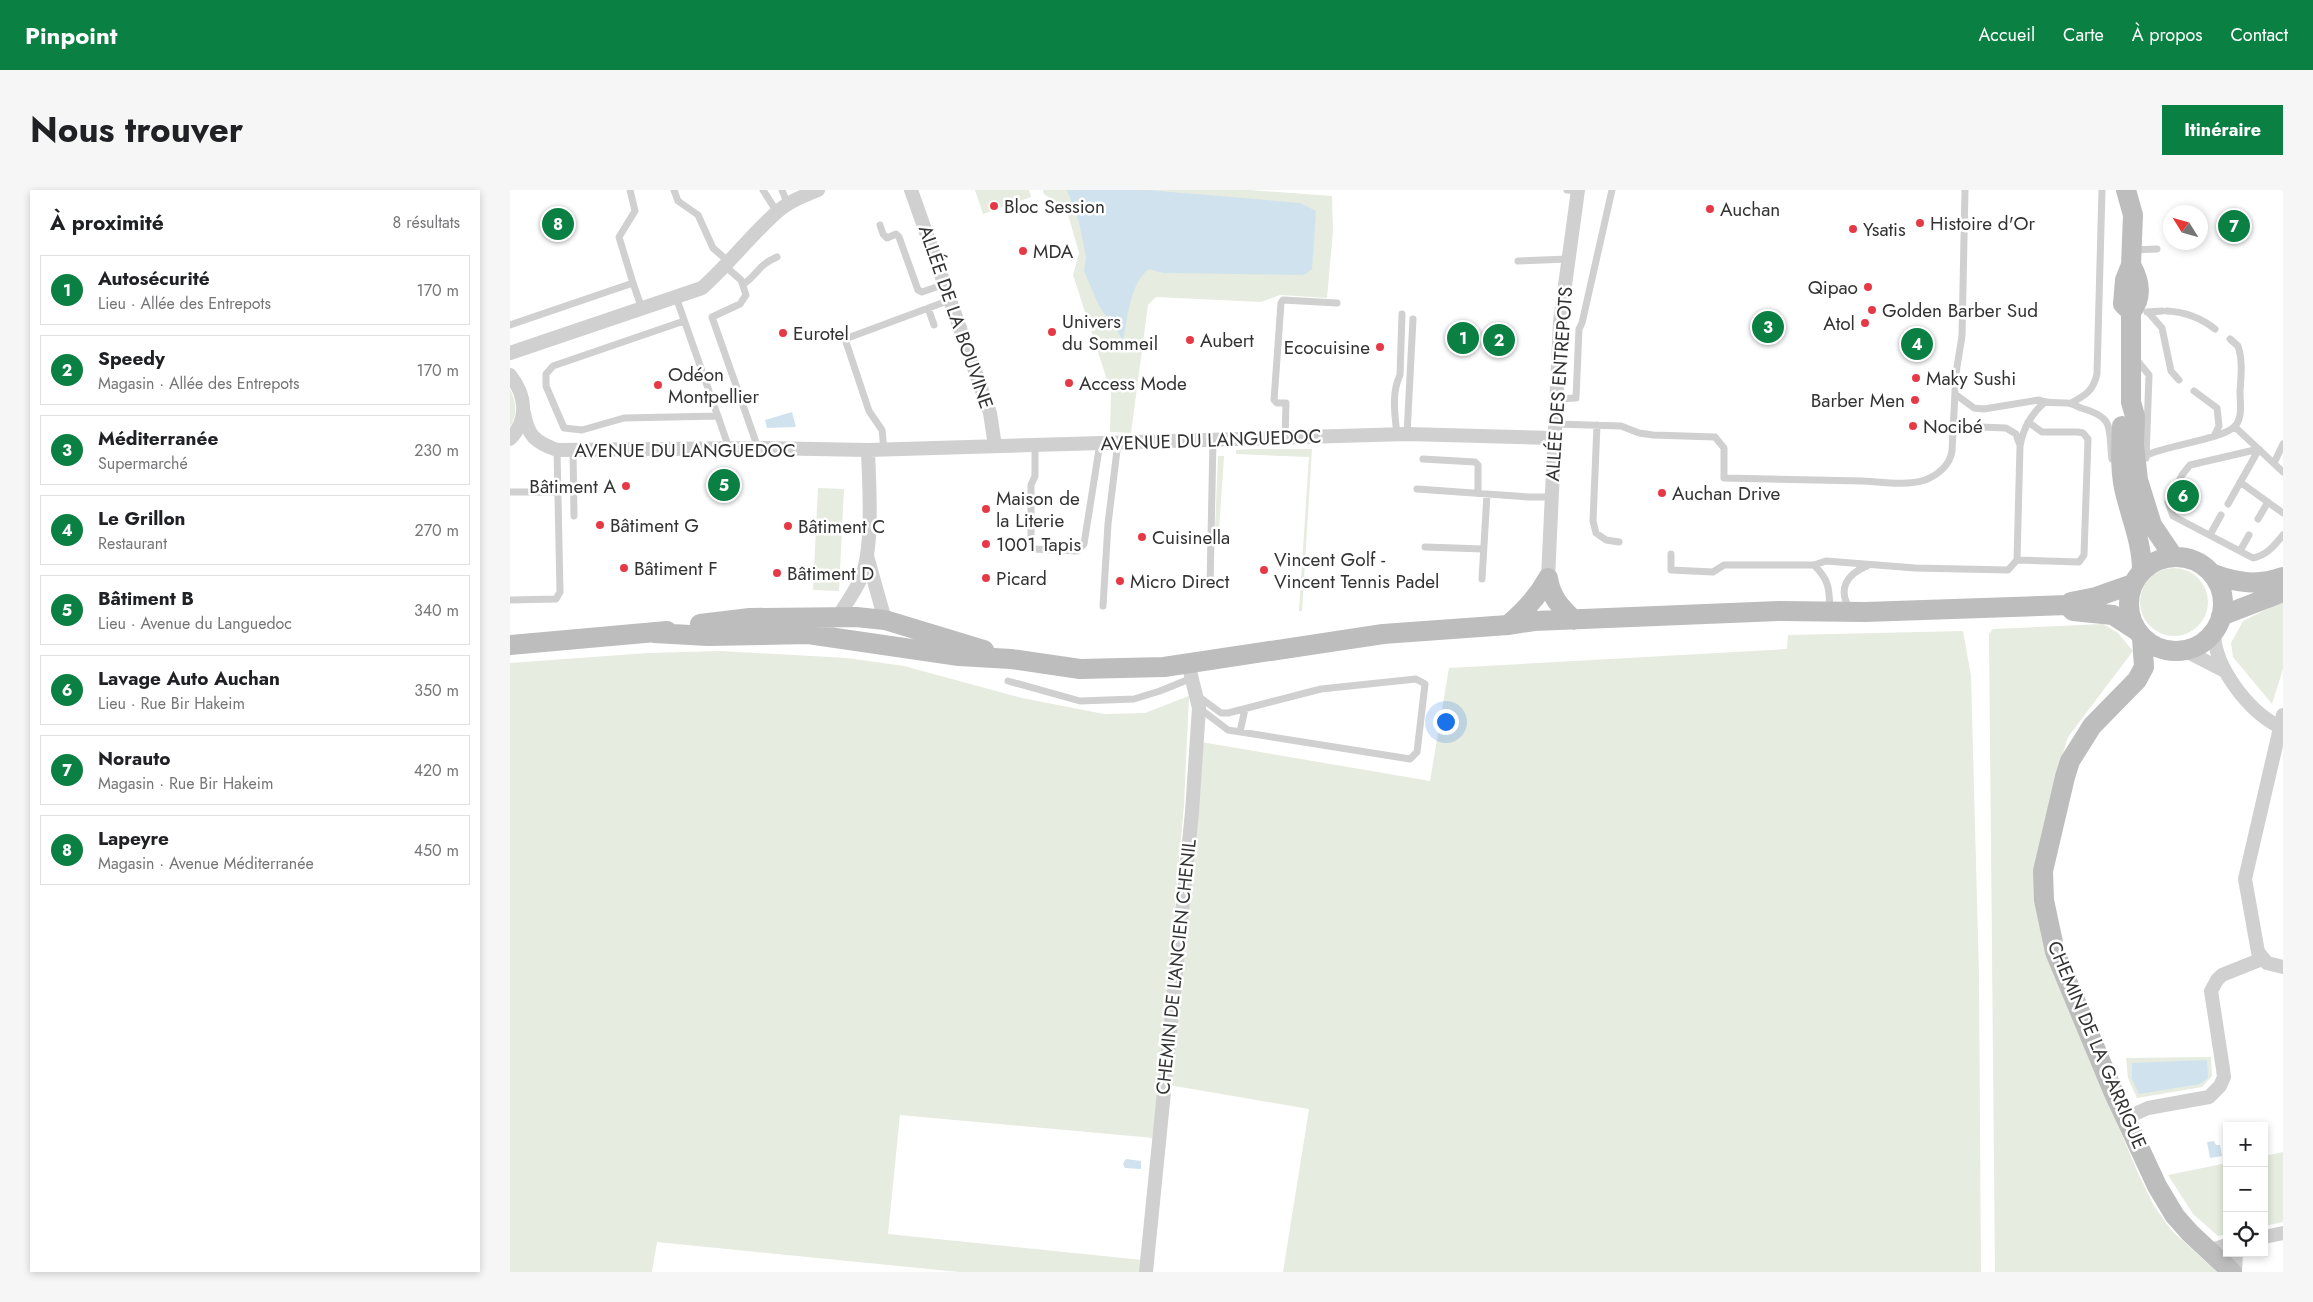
<!DOCTYPE html>
<html lang="fr">
<head>
<meta charset="utf-8">
<style>
  :root { --surface:#fff; --page:#f6f6f6; --text:#202124; --muted:#757577; --line:#e0e0e0; --accent:#0b8043 }
  body { margin:0; font-family:Jost,sans-serif; background:var(--page); color:var(--text) }
  .controls { position:absolute; right:15px; bottom:15px; display:grid; overflow:hidden; border-radius:0px; box-shadow:0 2px 8px #0003 }
  .controls button { width:45px; height:45px; display:grid; place-items:center; padding:0; border:0; border-bottom:1px solid var(--line); background:var(--surface); color:var(--text); font:25px sans-serif }
  .compass { position:absolute; left:1653px; top:15px; width:45px; height:45px; border-radius:50%; background:var(--surface); box-shadow:0 2px 8px #0003; rotate:307deg }
  .you { position:absolute; left:935px; top:531px; width:18px; height:18px; margin:-12px; border:4px solid #fff; border-radius:50%; background:#1a73e8; box-shadow:0 0 0 8px #1a73e833 }
  .badge { display:grid; place-items:center; width:32px; height:32px; border-radius:50%; background:var(--accent); color:#fff; font-size:16px; font-weight:700 }
  .pin { position:absolute; translate:-50% -50%; border:2px solid #fff; box-shadow:0 1px 5px #0006 }
  .list { margin:0; padding:0; list-style:none }
  h2 { display:flex; justify-content:space-between; align-items:center; height:65px; margin:0; padding:0 20px; font-size:21px }
  h2 small { font-size:16px; font-weight:400; color:var(--muted) }
  .list li { display:grid; grid-template-columns:32px 1fr auto; gap:15px; align-items:center; box-sizing:border-box; height:70px; margin:0 10px 10px; padding:0 10px; border:1px solid var(--line); border-radius:0px }
  .list b { display:block; font-size:19px; white-space:nowrap }
  .list p { margin:0; font-size:16px; white-space:nowrap; color:var(--muted) }
  .list em { font-size:16px; font-style:normal; color:var(--muted) }
  .icon { flex:none; width:28px; height:28px; fill:none; stroke:currentColor; stroke-width:2; stroke-linecap:round; stroke-linejoin:round }
  .map { position:relative; flex:none; width:1773px; height:1082px; overflow:hidden; border-radius:0px }
  header { display:flex; align-items:center; gap:30px; box-sizing:border-box; height:70px; padding:0 25px; background:var(--accent); color:#fff }
  header strong { font-size:24px }
  nav { display:flex; gap:28px; margin-inline-start:auto; font-size:18px }
  .intro { display:flex; align-items:center; justify-content:space-between; box-sizing:border-box; height:120px; padding:0 30px }
  h1 { margin:0; font-size:35px }
  .button { padding:12px 22px; border-radius:0px; background:var(--accent); color:#fff; font-size:18px; font-weight:700 }
  main { display:flex; gap:30px; padding:0 30px }
  aside { flex:1; background:var(--surface); border-radius:0px; box-shadow:0 2px 8px #0003 }
  .map>svg:first-child { display:block }
  .green { fill:#e6ecdf }
  .water { fill:#cfe2ee }
  .lines { fill:none; stroke-linecap:round; stroke-linejoin:round }
  .lane { stroke:#d0d0d0; stroke-width:7 }
  .street { stroke:#d0d0d0; stroke-width:14 }
  .secondary { stroke:#bdbdbd; stroke-width:20 }
  .poi-dot { fill:#e63946; stroke:#fff; stroke-width:2 }
  .labels { text-anchor:middle; dominant-baseline:central; stroke-width:5; stroke-linejoin:round; paint-order:stroke }
  .poi-label { font-size:19px; fill:#333; stroke:#fff; text-anchor:start }
  .street-label { font-size:19px; fill:#333; stroke:#fff }
</style>
</head>
<body>
<header>
<strong>Pinpoint</strong>
<nav><a>Accueil</a><a>Carte</a><a>À propos</a><a>Contact</a></nav>
</header>
<div class="intro"><h1>Nous trouver</h1><a class="button">Itinéraire</a></div>
<main>
<aside>
<h2>À proximité<small>8 résultats</small></h2>
<ul class="list">
<li><span class="badge">1</span><div><b>Autosécurité</b><p>Lieu · Allée des Entrepots</p></div><em>170 m</em></li>
<li><span class="badge">2</span><div><b>Speedy</b><p>Magasin · Allée des Entrepots</p></div><em>170 m</em></li>
<li><span class="badge">3</span><div><b>Méditerranée</b><p>Supermarché</p></div><em>230 m</em></li>
<li><span class="badge">4</span><div><b>Le Grillon</b><p>Restaurant</p></div><em>270 m</em></li>
<li><span class="badge">5</span><div><b>Bâtiment B</b><p>Lieu · Avenue du Languedoc</p></div><em>340 m</em></li>
<li><span class="badge">6</span><div><b>Lavage Auto Auchan</b><p>Lieu · Rue Bir Hakeim</p></div><em>350 m</em></li>
<li><span class="badge">7</span><div><b>Norauto</b><p>Magasin · Rue Bir Hakeim</p></div><em>420 m</em></li>
<li><span class="badge">8</span><div><b>Lapeyre</b><p>Magasin · Avenue Méditerranée</p></div><em>450 m</em></li>
</ul>
</aside>
<div class="map">
<svg width="1773" height="1082" viewBox="0 0 1773 1082">
  <rect width="100%" height="100%" fill="#fff"/>
  <path class="green" d="M465,0H519L521,7L473,24Z
    M533,0H739L822,6L823,41L817,108L770,105L751,112L646,107L638,115L621,243L600,242L601,202L563,85L569,63L557,21L534,4Z
    M0,199C6,211 8,225 0,237Z
    M744,259H802L792,421H789L799,267L726,264V260Z
    M708,266H714L709,341L705,340Z
    M308,298L334,299L329,401L303,400Z
    M1630 412a34 34 0 1 1 68 0a34 34 0 1 1-68 0Z
    M1773,411V479L1762,514L1723,467L1721,453L1733,431Z
    M1593,434L1608,443L1623,461L1558,547L1544,593L1525,679L1552,804L1628,983L1644,1016L1662,1041L1707,1082H1485L1479,444L1483,439Z
    M1453,441L1461,486L1469,784L1471,1082H773L799,919L659,895L691,552L920,591L939,478L1277,459L1278,445Z
    M210,461L337,468L394,476L512,508L594,524L635,523L679,506L674,615L644,948L390,925L378,1044L632,1070L631,1082H449L147,1052L142,1082H0V473L138,463Z
    M1701,867L1702,886L1692,897L1627,908L1618,888L1616,868Z
    M1773,962V1032L1754,1036V966Z
    M1717,973V1044L1708,1046L1683,1024L1658,985Z"/>
  <path class="water" d="M557,0H637L790,13L806,21L802,79L794,85L654,83L639,79C620,93 618,127 613,150L589,116L574,81L576,67L569,32Z
    M282,222L286,237L257,238L255,230Z
    M1697,870L1698,888L1690,894L1629,904L1622,889V873Z
    M1704,951L1706,955H1710L1712,966L1700,968L1697,952Z
    M616,969L631,971V979L615,978L613,974Z"/>
  <g class="lines">
    <path class="lane" d="M120,0L125,21L109,47L123,93
      M164,0L168,11L188,25L203,58L219,72
      M253,0L267,22
      M272,0L278,15
      M1057,0L1068,1
      M370,35L373,44L377,48L386,44L389,47L408,100L412,102L435,94
      M1622,60L1647,59
      M1008,71L1058,69
      M216,77L231,90L236,105L230,114L202,127L248,258
      M234,94C249,83 248,75 267,67
      M166,107L219,258
      M418,118L424,135
      M1657,121C1675,122 1691,128 1705,139
      M1637,122L1652,121
      M1638,122L1652,138L1661,181L1669,190
      M174,131L43,176L36,184V196L54,238L72,240L114,228L208,226
      M0,135L123,93L132,119
      M1626,169L1639,185L1636,268
      M1684,201L1707,218L1709,236L1704,246
      M1445,204L1464,218L1474,219L1529,210C1538,214 1547,212 1557,213C1562,213 1566,216 1571,218C1606,228 1598,238 1602,269
      M1046,209L1066,208L1069,139L1072,133L1102,0
      M1561,213C1576,205 1583,201 1587,184L1592,0
      M1045,234L1111,236L1129,243L1143,245L1205,247L1214,258V288C1260,289 1306,290 1353,291C1372,292 1397,296 1415,290C1428,285 1440,275 1442,261L1446,183L1452,146L1455,0
      M1087,235L1083,331L1086,343L1096,350L1109,352
      M1443,236L1496,238L1506,244L1509,253
      M1725,237L1773,282
      M897,244L903,129
      M887,245C885,225 881,204 890,185L892,124
      M775,248L776,213H767L764,210L771,113L773,110L827,113
      M525,254V286L521,295V354L523,359L567,361L574,354L590,253
      M1749,259L1680,275L1672,285L1658,312L1663,326L1743,368C1757,365 1764,356 1773,345
      M63,260L64,326
      M374,260L372,240L359,221L335,149L440,110
      M1637,265C1657,255 1714,249 1725,236C1733,228 1730,212 1730,202C1731,187 1733,171 1728,156L1720,149
      M913,269L965,272L968,275V303
      M1764,273L1773,254
      M1730,292L1773,323
      M907,299L1018,307H1042
      M0,302H48
      M1718,314L1749,259
      M1748,329L1758,312
      M1700,345L1711,325
      M915,357L973,359
      M1730,361L1739,345
      M1161,364V380L1203,382L1214,375H1304L1316,371L1405,378L1498,380L1507,370L1569,372L1574,365L1578,249L1573,243L1568,242H1532L1518,232
      M1507,370L1510,256C1513,238 1521,224 1535,212
      M1304,375C1320,391 1319,399 1320,420
      M972,389L977,304
      M700,396L703,250
      M0,410L46,409L50,402L47,260
      M593,416L598,334L608,252
      M1340,419C1327,399 1337,384 1357,376
      M498,491L570,511L624,509L650,501L682,488
      M688,506L711,523H718L811,499L906,489L915,494L907,562L900,569L718,540L689,518
      M730,542L735,519"/>
    <path class="street" d="M401,0L480,223L485,256
      M0,163L192,98C219,74 240,46 267,22C278,12 293,6 308,0
      M0,185C16,205 19,229 0,249
      M14,223C18,246 25,252 47,260L248,258L358,260L897,244L1044,248
      M357,366L375,430
      M1038,388L1050,132L1068,0
      M327,428C335,415 345,402 351,388C364,358 359,294 358,260
      M1704,442C1704,477 1739,522 1770,537
      M1674,460L1715,481
      M1773,525L1735,689L1748,762L1757,773L1773,777
      M1616,928L1638,918L1699,907L1710,896L1714,887L1713,879L1701,801L1707,790L1712,785L1752,769
      M1754,1047L1773,1043
      M1699,1061L1717,1055
      M636,1082L682,622L689,518L678,473
      M1725,1082L1726,1063"/>
    <path class="secondary" d="M1616,0L1623,25L1621,75L1615,90L1613,114L1621,122
      M1621,75C1630,91 1633,107 1621,122V212L1625,226L1624,255L1628,290L1642,335L1663,366
      M1612,236C1611,257 1610,278 1614,298C1620,325 1632,352 1632,380
      M1619 414a47 47 0 1 1 94 0a47 47 0 1 1-94 0Z
      M1703,384C1728,393 1747,396 1773,387
      M1038,388C1041,407 1050,417 1064,430
      M1557,415L1563,421L1603,425L1626,440
      M1711,426L1773,402
      M190,434L240,428L346,427L375,430L474,460
      M998,435C1015,421 1027,408 1038,388
      M144,443L198,446L298,444L449,466L501,469L570,479L654,477L873,444L998,435L1024,431L1269,421L1355,422L1557,415L1561,412L1586,407L1623,394
      M1632,447L1634,477L1627,490L1582,536L1560,571L1555,587L1533,681L1534,710L1545,762L1603,901L1647,996L1665,1026L1680,1043L1722,1082
      M0,455L157,441"/>
  </g>
  <g class="poi-dot">
    <circle cx="484" cy="16" r="5"/>
    <circle cx="1200" cy="19" r="5"/>
    <circle cx="1410" cy="33" r="5"/>
    <circle cx="1343" cy="39" r="5"/>
    <circle cx="513" cy="61" r="5"/>
    <circle cx="1358" cy="97" r="5"/>
    <circle cx="1362" cy="120" r="5"/>
    <circle cx="1355" cy="133" r="5"/>
    <circle cx="542" cy="142" r="5"/>
    <circle cx="273" cy="143" r="5"/>
    <circle cx="680" cy="150" r="5"/>
    <circle cx="870" cy="157" r="5"/>
    <circle cx="1406" cy="188" r="5"/>
    <circle cx="559" cy="193" r="5"/>
    <circle cx="148" cy="195" r="5"/>
    <circle cx="1405" cy="210" r="5"/>
    <circle cx="1403" cy="236" r="5"/>
    <circle cx="116" cy="296" r="5"/>
    <circle cx="1152" cy="303" r="5"/>
    <circle cx="476" cy="319" r="5"/>
    <circle cx="90" cy="335" r="5"/>
    <circle cx="278" cy="336" r="5"/>
    <circle cx="632" cy="347" r="5"/>
    <circle cx="476" cy="354" r="5"/>
    <circle cx="114" cy="378" r="5"/>
    <circle cx="754" cy="380" r="5"/>
    <circle cx="267" cy="383" r="5"/>
    <circle cx="476" cy="388" r="5"/>
    <circle cx="610" cy="391" r="5"/>
  </g>
  <g class="labels">
    <g class="poi-label">
      <text x="494" y="16">Bloc Session</text>
      <text x="1210" y="19">Auchan</text>
      <text x="1420" y="33">Histoire d'Or</text>
      <text x="1353" y="39">Ysatis</text>
      <text x="523" y="61">MDA</text>
      <text x="1348" y="97" text-anchor="end">Qipao</text>
      <text x="1372" y="120">Golden Barber Sud</text>
      <text x="552" y="131">Univers<tspan x="552" dy="22">du Sommeil</tspan></text>
      <text x="1345" y="133" text-anchor="end">Atol</text>
      <text x="283" y="143">Eurotel</text>
      <text x="690" y="150">Aubert</text>
      <text x="860" y="157" text-anchor="end">Ecocuisine</text>
      <text x="158" y="184">Odéon<tspan x="158" dy="22">Montpellier</tspan></text>
      <text x="1416" y="188">Maky Sushi</text>
      <text x="569" y="193">Access Mode</text>
      <text x="1395" y="210" text-anchor="end">Barber Men</text>
      <text x="1413" y="236">Nocibé</text>
      <text x="106" y="296" text-anchor="end">Bâtiment A</text>
      <text x="1162" y="303">Auchan Drive</text>
      <text x="486" y="308">Maison de<tspan x="486" dy="22">la Literie</tspan></text>
      <text x="100" y="335">Bâtiment G</text>
      <text x="288" y="336">Bâtiment C</text>
      <text x="642" y="347">Cuisinella</text>
      <text x="486" y="354">1001 Tapis</text>
      <text x="764" y="369">Vincent Golf -<tspan x="764" dy="22">Vincent Tennis Padel</tspan></text>
      <text x="124" y="378">Bâtiment F</text>
      <text x="277" y="383">Bâtiment D</text>
      <text x="486" y="388">Picard</text>
      <text x="620" y="391">Micro Direct</text>
    </g>
    <g class="street-label">
      <text transform="translate(446 127) rotate(71)">ALLÉE DE LA BOUVINE</text>
      <text transform="translate(1049 194) rotate(-86)">ALLÉE DES ENTREPOTS</text>
      <text transform="translate(701 250) rotate(-2)">AVENUE DU LANGUEDOC</text>
      <text x="175" y="260">AVENUE DU LANGUEDOC</text>
      <text transform="translate(666 777) rotate(-84)">CHEMIN DE L'ANCIEN CHENIL</text>
      <text transform="translate(1587 855) rotate(67)">CHEMIN DE LA GARRIGUE</text>
    </g>
  </g>
</svg>
<div class="controls">
<button>+</button>
<button>−</button>
<button><svg class="icon" aria-label="locate" viewBox="0 0 24 24"><circle cx="12" cy="12" r="6"/><path d="M12 2v4M12 18v4M2 12h4M18 12h4"/></svg></button>
</div>
<svg class="compass" viewBox="-18 -18 36 36"><path d="M0-13l5 13h-10z" fill="#e53935"/><path d="M0 13l5-13h-10z" fill="#757577"/></svg>
<div class="you"></div>
<div class="pin badge" style="left:953px;top:148px">1</div>
<div class="pin badge" style="left:989px;top:150px">2</div>
<div class="pin badge" style="left:1258px;top:137px">3</div>
<div class="pin badge" style="left:1407px;top:154px">4</div>
<div class="pin badge" style="left:214px;top:295px">5</div>
<div class="pin badge" style="left:1673px;top:306px">6</div>
<div class="pin badge" style="left:1724px;top:36px">7</div>
<div class="pin badge" style="left:48px;top:34px">8</div>
</div>
</main>
</body>
</html>
